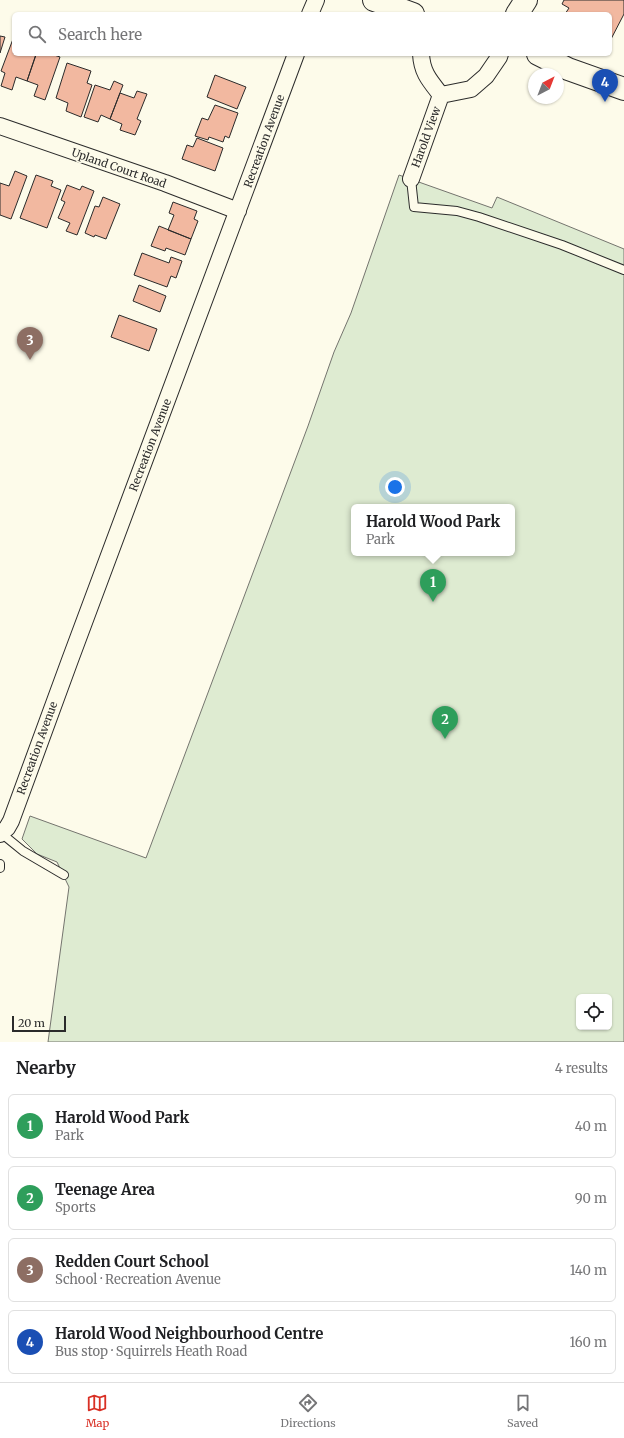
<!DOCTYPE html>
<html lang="en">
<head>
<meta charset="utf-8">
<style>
  :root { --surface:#fff; --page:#f6f6f6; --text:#202124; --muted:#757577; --line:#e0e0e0; --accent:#d93025 }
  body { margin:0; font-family:Merriweather,serif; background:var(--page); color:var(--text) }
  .controls { position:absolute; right:12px; bottom:12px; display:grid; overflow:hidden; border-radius:6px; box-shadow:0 1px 3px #0004 }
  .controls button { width:36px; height:36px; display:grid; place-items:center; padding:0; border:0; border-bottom:1px solid var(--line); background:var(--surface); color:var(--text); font:20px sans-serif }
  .compass { position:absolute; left:528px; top:68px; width:36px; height:36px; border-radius:50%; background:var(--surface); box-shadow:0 1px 3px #0004; rotate:42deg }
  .scale { position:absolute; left:12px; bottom:10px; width:54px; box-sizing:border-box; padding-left:4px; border:2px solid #2b2b2b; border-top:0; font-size:11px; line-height:14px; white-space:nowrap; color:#2b2b2b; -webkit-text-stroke:3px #fdfbea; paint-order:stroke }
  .you { position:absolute; left:395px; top:487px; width:14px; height:14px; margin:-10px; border:3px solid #fff; border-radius:50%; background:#1a73e8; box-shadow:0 0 0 6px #1a73e833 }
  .badge { display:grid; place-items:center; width:26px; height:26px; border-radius:50%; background:var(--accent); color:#fff; font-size:13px; font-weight:700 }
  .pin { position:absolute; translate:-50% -33px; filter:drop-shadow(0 1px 2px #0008) }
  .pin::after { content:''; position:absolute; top:21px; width:14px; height:12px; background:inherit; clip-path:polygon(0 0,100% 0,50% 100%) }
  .popup { position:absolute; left:351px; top:504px; width:164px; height:52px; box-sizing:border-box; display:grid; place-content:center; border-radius:6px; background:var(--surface); filter:drop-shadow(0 1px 3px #0005); font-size:13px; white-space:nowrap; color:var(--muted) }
  .popup b { font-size:15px; color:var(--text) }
  .popup::after { content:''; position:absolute; left:50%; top:100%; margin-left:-8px; border:8px solid transparent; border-top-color:var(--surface) }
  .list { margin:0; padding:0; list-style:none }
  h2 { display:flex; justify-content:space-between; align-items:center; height:52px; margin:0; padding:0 16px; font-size:17px }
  h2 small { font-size:13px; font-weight:400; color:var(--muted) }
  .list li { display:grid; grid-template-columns:26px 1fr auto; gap:12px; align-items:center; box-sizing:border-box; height:64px; margin:0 8px 8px; padding:0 8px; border:1px solid var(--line); border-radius:6px }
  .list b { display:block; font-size:15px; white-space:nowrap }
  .list p { margin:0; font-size:13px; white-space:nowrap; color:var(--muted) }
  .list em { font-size:13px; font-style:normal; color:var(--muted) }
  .icon { flex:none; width:22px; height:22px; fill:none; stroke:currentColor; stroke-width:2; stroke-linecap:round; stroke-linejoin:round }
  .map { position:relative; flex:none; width:624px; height:1042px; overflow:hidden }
  .search { position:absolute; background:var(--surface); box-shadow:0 1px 3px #0004; left:12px; right:12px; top:12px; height:44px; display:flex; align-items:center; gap:10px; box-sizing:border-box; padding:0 14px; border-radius:6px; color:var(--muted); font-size:15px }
  .sheet { height:340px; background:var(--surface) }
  nav { display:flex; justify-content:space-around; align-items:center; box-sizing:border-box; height:56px; border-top:1px solid var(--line); background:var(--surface); font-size:11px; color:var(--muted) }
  nav a { display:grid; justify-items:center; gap:2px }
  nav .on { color:var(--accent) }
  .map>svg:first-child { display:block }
  .green { fill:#deebd1; stroke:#74746e; fill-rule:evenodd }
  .building { fill:#f2b8a0; stroke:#2b2b2b }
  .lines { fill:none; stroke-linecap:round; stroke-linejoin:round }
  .lane-casing { stroke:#2b2b2b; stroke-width:10 }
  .street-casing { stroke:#2b2b2b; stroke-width:18 }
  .secondary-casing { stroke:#2b2b2b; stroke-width:24 }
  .lane { stroke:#fdfbea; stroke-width:8 }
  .street { stroke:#fdfbea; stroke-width:16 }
  .secondary { stroke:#fdfbea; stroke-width:22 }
  .labels { text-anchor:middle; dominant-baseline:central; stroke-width:3; stroke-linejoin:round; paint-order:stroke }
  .street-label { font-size:11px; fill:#2b2b2b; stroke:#fdfbea }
</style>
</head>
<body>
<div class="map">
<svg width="624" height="1042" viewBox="0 0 624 1042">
  <rect width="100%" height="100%" fill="#fdfbea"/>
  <path class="green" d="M399,175L492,208L497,197L624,249V1042H48L69,887L57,862L37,854L22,839L30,816L146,858L308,426L334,352L351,313ZM354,507H512V553H354ZM579,997H609V1027H579Z"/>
  <path class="building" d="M564,0H624V14L610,41V14H565L569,8L562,4Z
    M0,36L5,37L0,53Z
    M13,39L14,54L36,55L27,81L16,77L12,90L1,86L5,73L1,71Z
    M36,54H51L60,57L45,100L34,96L38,85L27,81Z
    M67,63L91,71L87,83L92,85L81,117L66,111L68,103L56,98Z
    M215,75L246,87L237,109L207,97Z
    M114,81L123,85L110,119L101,115L98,122L84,117L95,85L110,90Z
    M137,91L147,94L137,119L141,121L135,135L120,130L122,124L110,119L120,93L134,98Z
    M215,105L238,113L229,138L225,136L223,142L209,137L208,140L195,136L202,118L208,120Z
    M197,138L223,148L215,171L182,159L187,145L193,147Z
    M15,171L27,176L11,219L0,215V183L9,186Z
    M36,175L53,181L51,186L61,190L47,228L20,218Z
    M67,185L80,190L82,186L94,191L77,235L66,231L70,223L58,218L65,202L61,200Z
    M103,197L120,204L106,239L95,235L94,237L85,233L95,206L99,207Z
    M173,202L197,211L194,219L198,221L191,239L168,230L174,215L169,213Z
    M159,226L191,239L185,255L166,248L165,251L151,246Z
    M142,253L169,263L171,257L182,261L176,278L171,276L167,287L134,275Z
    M139,285L166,296L160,312L133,301Z
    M119,315L157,329L149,351L111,337Z"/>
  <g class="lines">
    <defs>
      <path id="lane" d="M411,179L414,207L457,211L479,217L562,245L624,270
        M1,833L23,851L64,875
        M0,864V868"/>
      <path id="street" d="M310,14L316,0
        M421,54C422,73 430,81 441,95L471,89L486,76L499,57L500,54
        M0,126L165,183L238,211
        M411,179L441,95
        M0,834L7,828L11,821L70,660L296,54"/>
      <path id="secondary" d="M374,0L413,14
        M517,14L526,0
        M538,54L568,69L624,89"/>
    </defs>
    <use href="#lane" class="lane-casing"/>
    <use href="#street" class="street-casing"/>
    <use href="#secondary" class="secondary-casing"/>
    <use href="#lane" class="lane"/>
    <use href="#street" class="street"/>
    <use href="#secondary" class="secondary"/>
  </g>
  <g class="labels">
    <g class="street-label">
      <text transform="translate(426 137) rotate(-70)">Harold View</text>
      <text transform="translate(264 141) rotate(-70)">Recreation Avenue</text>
      <text transform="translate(119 168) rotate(19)">Upland Court Road</text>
      <text transform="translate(150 445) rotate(-69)">Recreation Avenue</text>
      <text transform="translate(37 748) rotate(-70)">Recreation Avenue</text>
    </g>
  </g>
</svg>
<div class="controls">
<button><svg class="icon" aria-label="locate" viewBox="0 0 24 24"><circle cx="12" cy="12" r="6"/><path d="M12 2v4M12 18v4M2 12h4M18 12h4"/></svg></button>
</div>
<svg class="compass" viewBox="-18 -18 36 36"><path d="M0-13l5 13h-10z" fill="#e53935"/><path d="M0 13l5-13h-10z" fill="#757577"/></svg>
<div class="scale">20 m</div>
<div class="you"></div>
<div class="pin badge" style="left:433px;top:602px;background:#2e9e5b">1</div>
<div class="popup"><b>Harold Wood Park</b>Park</div>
<div class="pin badge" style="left:445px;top:739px;background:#2e9e5b">2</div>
<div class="pin badge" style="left:30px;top:360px;background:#8d6e63">3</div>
<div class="pin badge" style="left:605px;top:102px;background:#1a4fb4">4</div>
<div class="search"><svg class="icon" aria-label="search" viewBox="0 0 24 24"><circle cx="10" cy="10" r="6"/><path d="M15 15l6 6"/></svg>Search here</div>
</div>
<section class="sheet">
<h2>Nearby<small>4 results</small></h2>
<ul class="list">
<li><span class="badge" style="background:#2e9e5b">1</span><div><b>Harold Wood Park</b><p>Park</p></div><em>40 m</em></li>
<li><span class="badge" style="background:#2e9e5b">2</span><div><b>Teenage Area</b><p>Sports</p></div><em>90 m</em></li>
<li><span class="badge" style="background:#8d6e63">3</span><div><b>Redden Court School</b><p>School · Recreation Avenue</p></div><em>140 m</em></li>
<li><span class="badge" style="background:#1a4fb4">4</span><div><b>Harold Wood Neighbourhood Centre</b><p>Bus stop · Squirrels Heath Road</p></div><em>160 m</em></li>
</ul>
</section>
<nav>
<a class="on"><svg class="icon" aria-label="map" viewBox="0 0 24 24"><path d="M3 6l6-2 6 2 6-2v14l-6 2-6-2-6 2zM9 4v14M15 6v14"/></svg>Map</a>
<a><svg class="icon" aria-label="directions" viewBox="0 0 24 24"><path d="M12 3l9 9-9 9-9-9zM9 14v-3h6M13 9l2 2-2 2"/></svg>Directions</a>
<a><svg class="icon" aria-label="saved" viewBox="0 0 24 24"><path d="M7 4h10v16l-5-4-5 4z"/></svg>Saved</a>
</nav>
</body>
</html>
